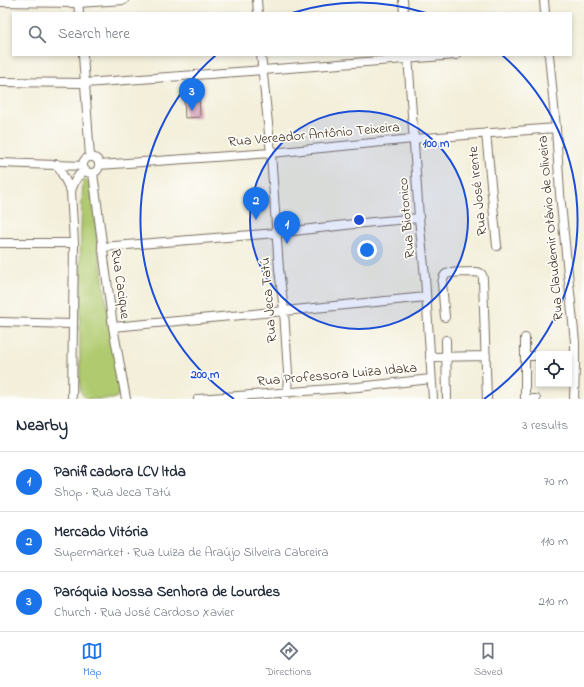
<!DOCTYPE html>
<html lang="en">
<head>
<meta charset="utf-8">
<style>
  :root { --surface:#fff; --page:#f6f6f7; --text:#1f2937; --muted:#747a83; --line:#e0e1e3; --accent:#1a73e8 }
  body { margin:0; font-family:"Indie Flower",sans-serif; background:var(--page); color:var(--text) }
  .controls { position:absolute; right:12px; bottom:12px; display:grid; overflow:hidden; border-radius:0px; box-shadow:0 2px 6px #0003 }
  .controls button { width:36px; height:36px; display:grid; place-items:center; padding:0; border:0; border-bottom:1px solid var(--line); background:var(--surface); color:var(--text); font:20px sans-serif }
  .you { position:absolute; left:367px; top:250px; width:14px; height:14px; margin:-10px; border:3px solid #fff; border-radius:50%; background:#1a73e8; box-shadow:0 0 0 6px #1a73e833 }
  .badge { display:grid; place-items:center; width:26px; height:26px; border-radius:50%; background:var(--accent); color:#fff; font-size:13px; font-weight:700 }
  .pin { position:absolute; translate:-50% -33px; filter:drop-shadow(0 1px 2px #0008) }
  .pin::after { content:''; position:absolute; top:21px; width:14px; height:12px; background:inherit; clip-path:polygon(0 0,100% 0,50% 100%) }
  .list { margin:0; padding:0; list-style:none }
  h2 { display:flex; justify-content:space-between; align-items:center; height:52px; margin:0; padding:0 16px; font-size:17px }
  h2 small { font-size:13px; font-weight:400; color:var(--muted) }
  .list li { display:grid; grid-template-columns:26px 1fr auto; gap:12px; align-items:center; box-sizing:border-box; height:60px; padding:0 16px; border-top:1px solid var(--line) }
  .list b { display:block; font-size:15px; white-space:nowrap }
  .list p { margin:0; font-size:13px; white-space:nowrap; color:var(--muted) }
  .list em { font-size:13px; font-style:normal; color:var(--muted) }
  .icon { flex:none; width:22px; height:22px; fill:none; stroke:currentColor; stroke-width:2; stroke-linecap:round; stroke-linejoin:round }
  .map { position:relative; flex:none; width:584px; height:399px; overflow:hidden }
  .search { position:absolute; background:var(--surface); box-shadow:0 2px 6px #0003; left:12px; right:12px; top:12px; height:44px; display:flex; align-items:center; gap:10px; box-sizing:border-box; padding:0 14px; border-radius:0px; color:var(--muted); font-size:15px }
  .sheet { height:232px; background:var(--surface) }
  nav { display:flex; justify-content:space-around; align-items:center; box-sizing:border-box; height:56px; border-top:1px solid var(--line); background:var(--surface); font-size:11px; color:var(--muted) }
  nav a { display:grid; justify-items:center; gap:2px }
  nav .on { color:var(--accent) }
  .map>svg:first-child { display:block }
  .green { fill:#b0ca70; stroke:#767a47 }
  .building { fill:#d4a1b8 }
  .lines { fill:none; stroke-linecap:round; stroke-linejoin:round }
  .minor-casing { stroke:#7b6f60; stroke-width:10 }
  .minor { stroke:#fff; stroke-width:8 }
  .ring { fill:none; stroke:#1d4ed8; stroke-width:2 }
  .labels { text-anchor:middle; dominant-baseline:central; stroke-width:3.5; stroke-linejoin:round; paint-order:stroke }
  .street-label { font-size:14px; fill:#3b2a1e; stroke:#fdfcf7 }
  .centre { fill:#1d4ed8; stroke:#fdfcf7; stroke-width:2 }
  .ring-label { font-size:12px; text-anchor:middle; font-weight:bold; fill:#1d4ed8; stroke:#fdfcf7; stroke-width:3.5; stroke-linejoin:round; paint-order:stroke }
</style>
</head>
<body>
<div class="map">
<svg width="584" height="399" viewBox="0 0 584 399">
  <rect width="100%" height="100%" fill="#fdfcf7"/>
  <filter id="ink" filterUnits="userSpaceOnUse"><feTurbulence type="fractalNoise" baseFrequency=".025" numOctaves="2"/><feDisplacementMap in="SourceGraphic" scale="8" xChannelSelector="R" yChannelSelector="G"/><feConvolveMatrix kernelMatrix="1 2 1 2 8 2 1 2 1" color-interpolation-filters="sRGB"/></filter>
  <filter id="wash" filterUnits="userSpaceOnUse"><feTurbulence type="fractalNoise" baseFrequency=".012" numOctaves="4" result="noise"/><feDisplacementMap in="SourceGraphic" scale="16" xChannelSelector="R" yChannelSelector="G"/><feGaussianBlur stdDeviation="0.9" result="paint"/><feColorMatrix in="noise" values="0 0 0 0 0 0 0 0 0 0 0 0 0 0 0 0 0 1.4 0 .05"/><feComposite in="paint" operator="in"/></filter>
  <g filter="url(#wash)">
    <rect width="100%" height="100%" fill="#f3efda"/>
    <path class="green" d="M86,179L90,181C98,249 108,316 120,383V389L118,396L113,399H87L83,395L80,391C80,321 79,251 83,181Z"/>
    <g id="blocks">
      <path class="building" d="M199,94L200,117L185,118L184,95Z"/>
    </g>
  </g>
  <g filter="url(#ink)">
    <use href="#blocks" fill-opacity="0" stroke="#7b6f60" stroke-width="1"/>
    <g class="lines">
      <defs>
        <path id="minor" d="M78,0L79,13
          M257,0L258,13
          M403,0L404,13
          M544,0L545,13
          M0,2L78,3L124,0
          M83,55L90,157
          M261,55L271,153L279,269L284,311L288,373L287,393L285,399
          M408,55L419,218L425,277L433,399
          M549,55L556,128L560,194L575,342V365L574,399
          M0,82L85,83L263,70L456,55
          M486,133L497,246
          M83 165a8 8 0 1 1 16 0a8 8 0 1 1-16 0Z
          M0,163L83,166
          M57,164L71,191L74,243L72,399
          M99,165L271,153L413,139L556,128
          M93,173L113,327L126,399
          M71,191C75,180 76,177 85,170
          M0,243H74
          M102,247L276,233L363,223L419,218
          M445,317L442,283C443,279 443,276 446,274C451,272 470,272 476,272C482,273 483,275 483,280L487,399
          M0,322L72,324
          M113,327L284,311L426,297
          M525,338V399
          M446,340L447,399
          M525,356H539
          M430,357L486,356
          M198,399L358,387L431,379
          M525,399H536"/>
      </defs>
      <use href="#minor" class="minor-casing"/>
      <use href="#minor" class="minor"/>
    </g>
  </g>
  <circle cx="359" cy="220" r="109" fill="#1d4ed8" fill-opacity=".12"/>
  <g class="ring">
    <circle cx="359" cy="220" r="109"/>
    <path d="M234 399A218 218 0 0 1 216 55M292 13A218 218 0 0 1 426 13M502 55A218 218 0 0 1 484 399"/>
  </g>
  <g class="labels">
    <g class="street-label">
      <text transform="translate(314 135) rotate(-5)">Rua Vereador Antônio Teixeira</text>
      <text transform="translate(478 191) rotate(-96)">Rua José Irente</text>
      <text transform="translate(407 218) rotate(-95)">Rua Biotonico</text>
      <text transform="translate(551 228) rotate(-95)">Rua Claudemir Otávio de Oliveira</text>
      <text transform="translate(120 284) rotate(82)">Rua Cacique</text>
      <text transform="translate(269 300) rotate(-95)">Rua Jeca Tatú</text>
      <text transform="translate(337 375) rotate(-5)">Rua Professora Luiza Idaka</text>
    </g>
  </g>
  <circle cx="359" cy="220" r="6" class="centre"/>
  <g class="ring-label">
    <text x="436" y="147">100 m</text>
    <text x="205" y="378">200 m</text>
  </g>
</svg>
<div class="controls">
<button><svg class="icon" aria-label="locate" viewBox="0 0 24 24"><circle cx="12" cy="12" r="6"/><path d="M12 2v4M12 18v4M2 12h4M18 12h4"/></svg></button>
</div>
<div class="you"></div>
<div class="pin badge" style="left:287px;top:244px">1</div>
<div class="pin badge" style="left:256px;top:220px">2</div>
<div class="pin badge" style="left:192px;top:111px">3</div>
<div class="search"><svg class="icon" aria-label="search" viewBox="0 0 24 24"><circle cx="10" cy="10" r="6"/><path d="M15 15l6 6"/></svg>Search here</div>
</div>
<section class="sheet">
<h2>Nearby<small>3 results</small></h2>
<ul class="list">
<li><span class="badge">1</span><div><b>Panificadora LCV ltda</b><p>Shop · Rua Jeca Tatú</p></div><em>70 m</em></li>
<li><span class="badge">2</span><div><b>Mercado Vitória</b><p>Supermarket · Rua Luiza de Araújo Silveira Cabreira</p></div><em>110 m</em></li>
<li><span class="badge">3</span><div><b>Paróquia Nossa Senhora de Lourdes</b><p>Church · Rua José Cardoso Xavier</p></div><em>210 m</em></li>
</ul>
</section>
<nav>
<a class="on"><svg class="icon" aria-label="map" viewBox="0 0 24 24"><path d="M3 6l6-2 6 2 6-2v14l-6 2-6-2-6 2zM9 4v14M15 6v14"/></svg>Map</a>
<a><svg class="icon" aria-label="directions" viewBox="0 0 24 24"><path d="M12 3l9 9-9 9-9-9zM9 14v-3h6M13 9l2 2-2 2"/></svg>Directions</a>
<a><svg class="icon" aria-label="saved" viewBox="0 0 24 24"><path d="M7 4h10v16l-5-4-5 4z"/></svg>Saved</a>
</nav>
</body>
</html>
